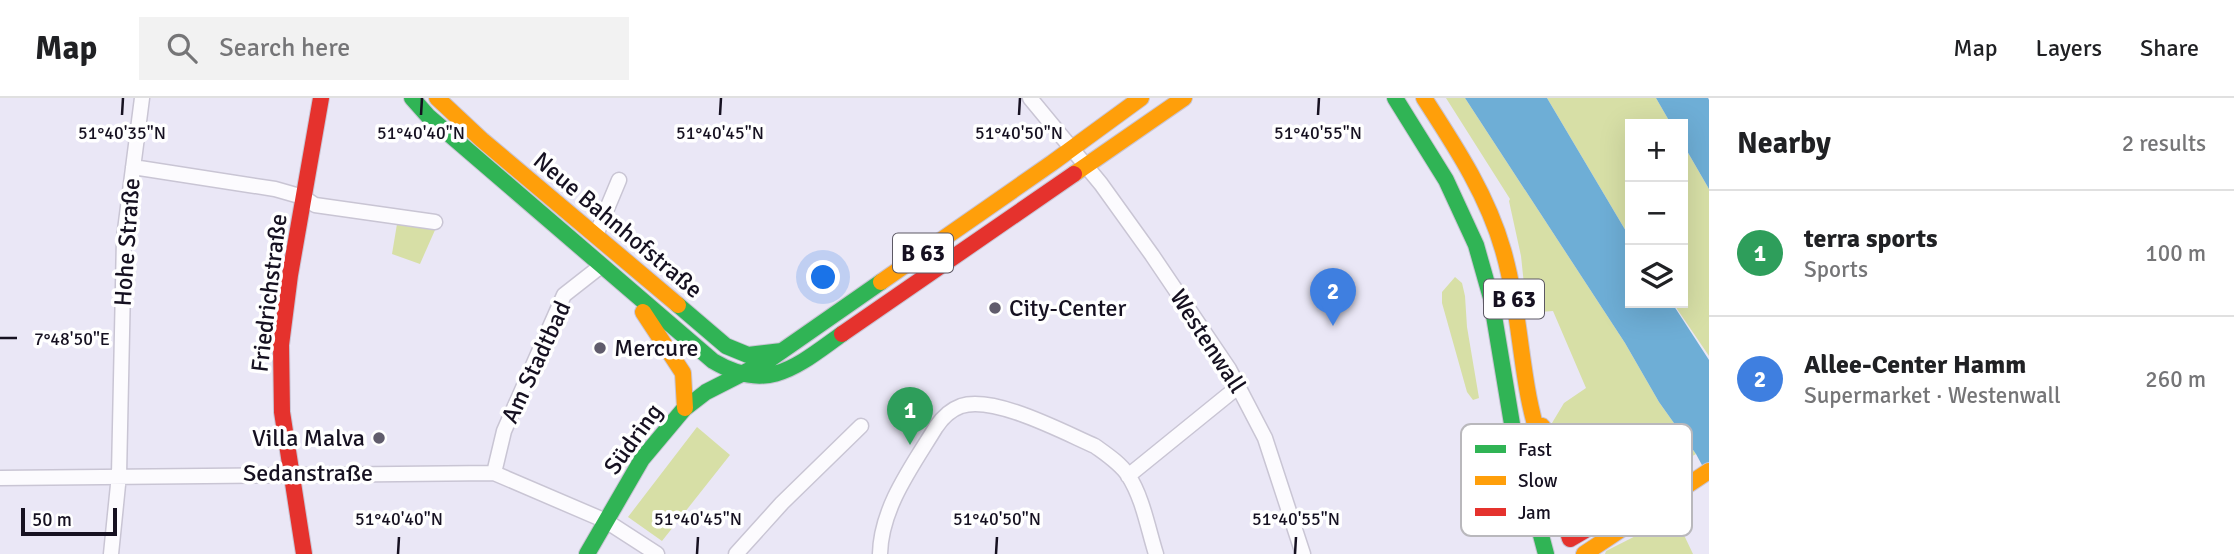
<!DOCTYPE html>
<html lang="en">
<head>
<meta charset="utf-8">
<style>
  :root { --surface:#fff; --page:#f2f2f2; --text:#202124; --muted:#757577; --line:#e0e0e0; --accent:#0b8043 }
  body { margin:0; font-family:Signika,sans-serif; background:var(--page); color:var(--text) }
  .controls { position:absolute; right:21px; top:21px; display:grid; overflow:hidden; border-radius:0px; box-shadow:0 7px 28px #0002 }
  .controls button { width:63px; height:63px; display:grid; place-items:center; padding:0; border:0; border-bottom:2px solid var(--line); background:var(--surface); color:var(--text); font:35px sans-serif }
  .scale { position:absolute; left:21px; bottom:18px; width:96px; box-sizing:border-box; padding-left:7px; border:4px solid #161121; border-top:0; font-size:19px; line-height:24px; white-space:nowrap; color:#161121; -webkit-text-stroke:5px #fff; paint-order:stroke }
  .you { position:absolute; left:824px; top:180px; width:24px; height:24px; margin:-18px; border:5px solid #fff; border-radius:50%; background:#1a73e8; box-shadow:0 0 0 10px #1a73e833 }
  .badge { display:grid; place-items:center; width:46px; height:46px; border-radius:50%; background:var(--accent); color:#fff; font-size:23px; font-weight:700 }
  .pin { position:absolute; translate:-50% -58px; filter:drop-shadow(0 2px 4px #0008) }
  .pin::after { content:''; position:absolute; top:37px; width:24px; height:21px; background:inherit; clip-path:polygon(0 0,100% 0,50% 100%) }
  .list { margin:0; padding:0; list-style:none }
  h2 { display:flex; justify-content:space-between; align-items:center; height:91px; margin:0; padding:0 28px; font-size:30px }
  h2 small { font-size:23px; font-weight:400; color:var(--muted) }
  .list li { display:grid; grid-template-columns:46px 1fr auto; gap:21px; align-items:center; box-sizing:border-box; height:126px; padding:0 28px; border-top:2px solid var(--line) }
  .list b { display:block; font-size:26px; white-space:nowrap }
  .list p { margin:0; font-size:23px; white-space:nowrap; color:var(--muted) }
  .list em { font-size:23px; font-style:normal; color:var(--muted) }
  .icon { flex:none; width:38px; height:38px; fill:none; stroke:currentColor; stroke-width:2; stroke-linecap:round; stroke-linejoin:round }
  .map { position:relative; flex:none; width:1709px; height:456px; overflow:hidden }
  header { display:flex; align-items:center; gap:42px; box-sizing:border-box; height:98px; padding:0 35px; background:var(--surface); border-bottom:2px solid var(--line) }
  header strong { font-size:33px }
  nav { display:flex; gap:38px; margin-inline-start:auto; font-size:24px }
  .search { width:490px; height:63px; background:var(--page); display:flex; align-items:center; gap:18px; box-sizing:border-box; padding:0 24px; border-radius:0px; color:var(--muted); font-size:26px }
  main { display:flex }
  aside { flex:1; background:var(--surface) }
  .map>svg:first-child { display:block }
  .green { fill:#d7dfa6 }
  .water { fill:#6eaed6 }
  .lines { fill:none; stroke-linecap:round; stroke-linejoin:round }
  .street-casing { stroke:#c9c5d4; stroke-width:17 }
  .fast-casing { stroke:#c9c5d4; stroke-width:18 }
  .slow-casing { stroke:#c9c5d4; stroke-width:18 }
  .jam-casing { stroke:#c9c5d4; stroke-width:18 }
  .street { stroke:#fcfbfe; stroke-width:14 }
  .fast { stroke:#30b455; stroke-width:16 }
  .slow { stroke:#ff9f0a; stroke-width:16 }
  .jam { stroke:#e5322d; stroke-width:16 }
  .ticks { fill:none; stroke:#161121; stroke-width:2.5 }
  .poi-dot { fill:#605c6c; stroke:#fff; stroke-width:2.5 }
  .labels { text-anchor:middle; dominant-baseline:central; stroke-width:7; stroke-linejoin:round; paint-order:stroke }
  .shield { fill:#fff; stroke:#5c5864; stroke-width:2 }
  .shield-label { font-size:23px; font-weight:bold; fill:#161121 }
  .street-label { font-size:24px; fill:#161121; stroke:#fff }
  .poi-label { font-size:24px; fill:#161121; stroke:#fff; text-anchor:start }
  .key { fill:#fff; stroke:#b9b8bc; stroke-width:2 }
  .key-label { font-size:19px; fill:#161121 }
  .ticks-label { font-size:18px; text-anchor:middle; fill:#161121; stroke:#fff; stroke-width:7; stroke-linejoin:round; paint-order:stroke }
</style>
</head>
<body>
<header>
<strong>Map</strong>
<div class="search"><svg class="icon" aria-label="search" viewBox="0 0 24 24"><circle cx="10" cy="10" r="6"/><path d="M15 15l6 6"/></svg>Search here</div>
<nav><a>Map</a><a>Layers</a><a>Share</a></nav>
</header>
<main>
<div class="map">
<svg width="1709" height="456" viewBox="0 0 1709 456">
  <rect width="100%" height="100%" fill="#eae7f6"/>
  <path class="green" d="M1446,0H1465L1625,245L1659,304L1696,356C1682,364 1666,374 1651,376C1633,378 1597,365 1584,353C1574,344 1566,328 1552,325L1564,305L1586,290L1553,213L1527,215L1521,158L1509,103L1510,101Z
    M1547,0H1656L1671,26H1630V140Z
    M1683,46L1709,91V258L1673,205H1683Z
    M397,126L435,132L420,166L392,156Z
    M1455,179L1462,185L1465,198L1467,229L1479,300L1473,302L1467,294L1442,205V194Z
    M697,329L730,357L662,443L628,419Z
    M1675,418L1693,456H1605L1606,453Z"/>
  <path class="water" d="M1465,0H1547L1630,140V205H1672L1709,262V380L1696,356L1659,304L1625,245Z
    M1656,0H1708L1709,2V91L1683,46V26H1671Z"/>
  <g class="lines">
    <defs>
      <path id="street" d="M1030,0L1101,86L1152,157L1229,271L1265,340L1303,456
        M133,69L275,91L303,99L315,107L435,124
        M596,137L619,82
        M494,375L504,333L564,197L601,168
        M1128,378L1239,288
        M0,380L494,375L606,423L657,456
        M111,456L119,377L124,140L142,0
        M736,456L782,405L861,328
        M880,456C881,409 913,367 936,329C942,320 950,312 961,308C994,297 1063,334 1095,348C1106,356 1120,365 1128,377C1143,400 1148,431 1156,456"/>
      <path id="fast" d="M412,0L428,18L713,263C768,296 797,268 842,236
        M1395,0L1446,82L1476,147L1491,200L1513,332L1546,456
        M678,207L726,248L748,257L782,253
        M587,456L642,361L684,311L706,294L769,262L881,184"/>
      <path id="slow" d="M437,0L482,42L678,207
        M1424,0C1455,48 1487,96 1503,152C1516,197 1519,244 1527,290C1532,321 1542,353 1552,383
        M1074,76L1184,0
        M881,184L1052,65L1141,0
        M643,214L683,275L685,310
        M1542,328C1575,373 1604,389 1660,389
        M1584,456L1709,373"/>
      <path id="jam" d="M842,236L1074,76
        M1552,383L1570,441L1620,412L1673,394
        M304,456L282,314L281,247L290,177L321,0"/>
    </defs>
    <use href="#street" class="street-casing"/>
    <use href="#fast" class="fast-casing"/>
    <use href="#slow" class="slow-casing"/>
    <use href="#jam" class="jam-casing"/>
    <use href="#street" class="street"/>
    <use href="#fast" class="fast"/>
    <use href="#slow" class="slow"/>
    <use href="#jam" class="jam"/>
  </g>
  <path class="ticks" d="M122,17L123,0M421,17L422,0M720,17L721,0M1019,17L1020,0M1318,17L1319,0M0,240H17M398,456L399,439M697,456L698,439M996,456L997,439M1295,456L1296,439"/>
  <g class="poi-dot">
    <circle cx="995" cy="210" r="7"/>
    <circle cx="600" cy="250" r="7"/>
    <circle cx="379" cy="340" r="7"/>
  </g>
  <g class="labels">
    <g class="shield">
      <rect x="893" y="135.5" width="60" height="39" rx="5"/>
      <rect x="1484" y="181.5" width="60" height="39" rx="5"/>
    </g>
    <g class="shield-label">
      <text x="923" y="155">B 63</text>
      <text x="1514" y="201">B 63</text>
    </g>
    <g class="street-label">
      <text transform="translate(618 127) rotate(40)">Neue Bahnhofstraße</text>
      <text transform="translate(127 144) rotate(-86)">Hohe Straße</text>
      <text transform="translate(269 195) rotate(-83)">Friedrichstraße</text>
      <text transform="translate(1208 243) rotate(57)">Westenwall</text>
      <text transform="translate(536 264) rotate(-65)">Am Stadtbad</text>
      <text transform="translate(633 341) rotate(-54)">Südring</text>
      <text x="308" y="375">Sedanstraße</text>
    </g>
    <g class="poi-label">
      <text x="1009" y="210">City-Center</text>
      <text x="614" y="250">Mercure</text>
      <text x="365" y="340" text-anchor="end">Villa Malva</text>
    </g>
  </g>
  <rect x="1461" y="326" width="231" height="112" rx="10" class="key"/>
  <rect x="1475" y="347" width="31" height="8" fill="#30b455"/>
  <rect x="1475" y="378" width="31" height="9" fill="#ff9f0a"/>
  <rect x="1475" y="410" width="31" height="8" fill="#e5322d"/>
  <g class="key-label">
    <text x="1518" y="358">Fast</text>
    <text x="1518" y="389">Slow</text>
    <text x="1518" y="421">Jam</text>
  </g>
  <g class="ticks-label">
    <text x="1019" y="41">51°40'50"N</text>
    <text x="1318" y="41">51°40'55"N</text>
    <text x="122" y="41">51°40'35"N</text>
    <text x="421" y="41">51°40'40"N</text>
    <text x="720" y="41">51°40'45"N</text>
    <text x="72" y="247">7°48'50"E</text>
    <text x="399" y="427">51°40'40"N</text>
    <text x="698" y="427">51°40'45"N</text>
    <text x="997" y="427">51°40'50"N</text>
    <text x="1296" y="427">51°40'55"N</text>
  </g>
</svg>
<div class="controls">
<button>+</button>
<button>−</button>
<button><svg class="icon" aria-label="layers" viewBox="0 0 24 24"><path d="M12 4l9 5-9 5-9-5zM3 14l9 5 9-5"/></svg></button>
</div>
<div class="scale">50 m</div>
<div class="you"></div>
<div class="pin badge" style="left:910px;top:347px;background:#2e9e5b">1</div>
<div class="pin badge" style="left:1333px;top:228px;background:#3f7fe0">2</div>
</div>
<aside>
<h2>Nearby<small>2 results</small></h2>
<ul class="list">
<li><span class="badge" style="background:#2e9e5b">1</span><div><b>terra sports</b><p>Sports</p></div><em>100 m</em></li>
<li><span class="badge" style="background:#3f7fe0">2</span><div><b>Allee-Center Hamm</b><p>Supermarket · Westenwall</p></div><em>260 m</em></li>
</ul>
</aside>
</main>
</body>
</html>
